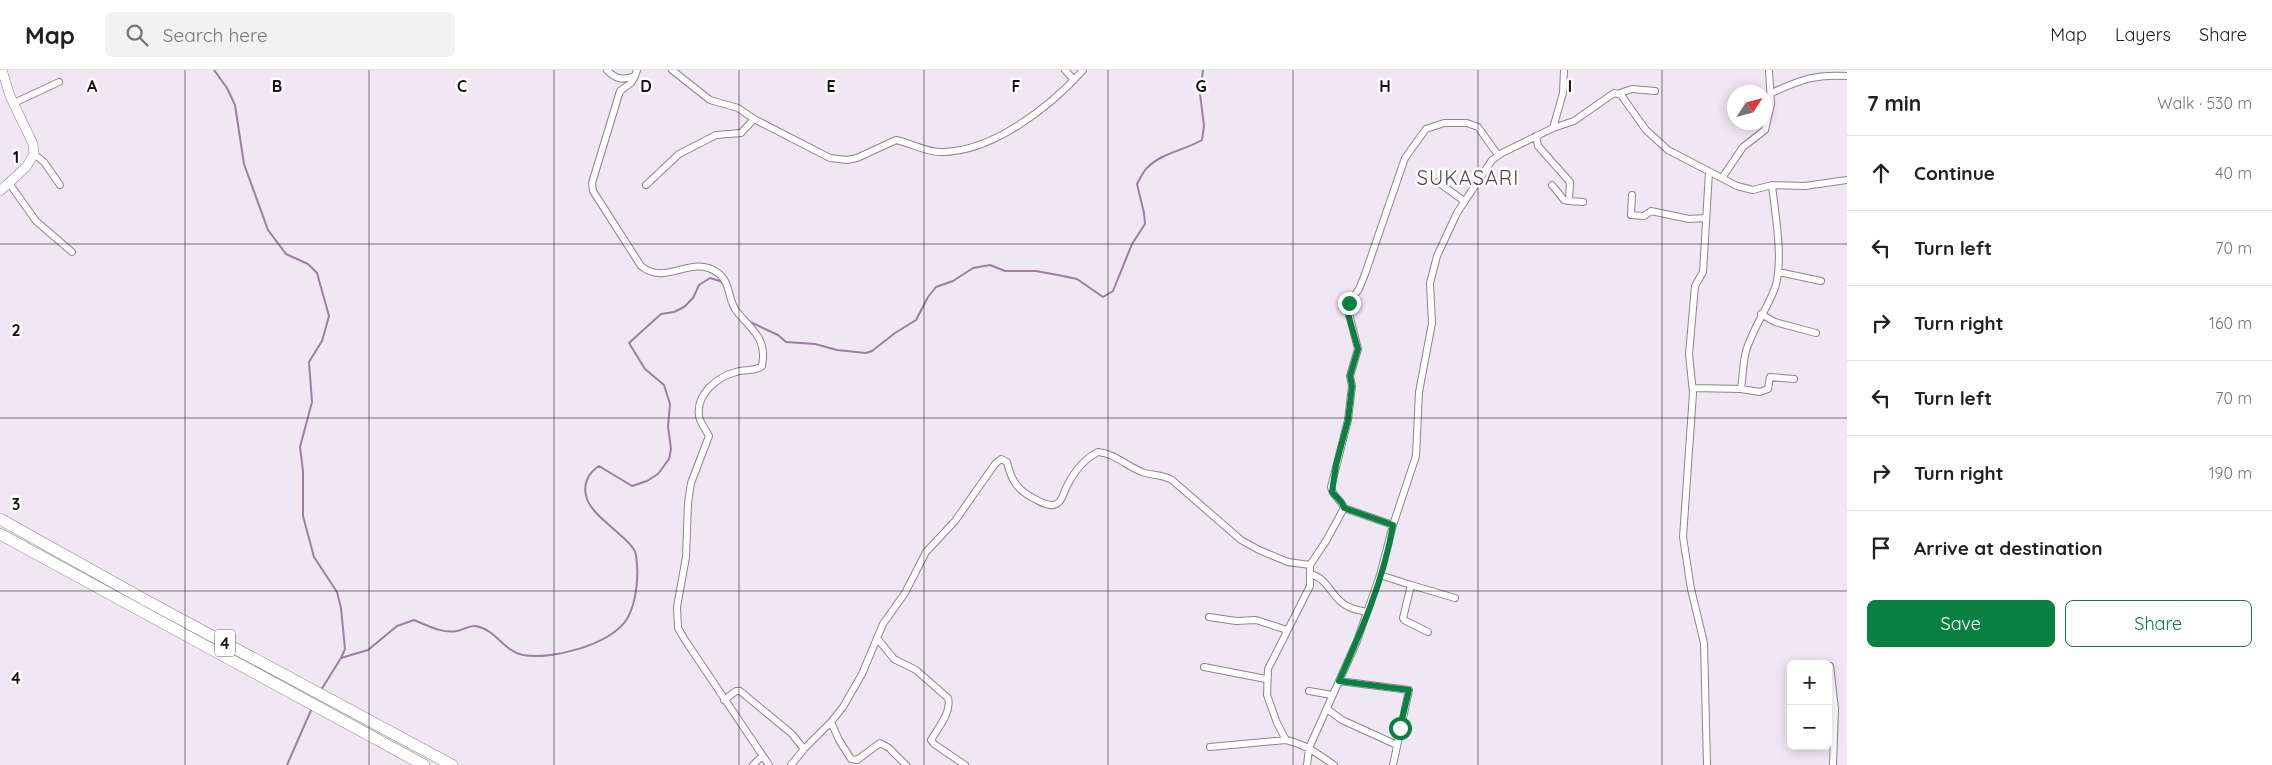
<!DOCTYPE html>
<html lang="en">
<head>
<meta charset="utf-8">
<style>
  :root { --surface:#fff; --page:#f2f2f2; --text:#202124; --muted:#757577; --line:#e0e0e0; --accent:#0b8043 }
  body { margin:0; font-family:Quicksand,sans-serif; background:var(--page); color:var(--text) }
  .controls { position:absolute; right:15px; bottom:15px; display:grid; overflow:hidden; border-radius:8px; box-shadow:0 2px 12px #0003 }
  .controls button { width:45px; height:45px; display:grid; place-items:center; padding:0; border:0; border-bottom:1px solid var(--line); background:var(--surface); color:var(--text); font:25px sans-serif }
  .compass { position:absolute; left:1727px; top:15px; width:45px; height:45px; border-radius:50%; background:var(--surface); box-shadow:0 2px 12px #0003; rotate:54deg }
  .stop { position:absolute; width:15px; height:15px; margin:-11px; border:4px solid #0b8043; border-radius:50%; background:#fff }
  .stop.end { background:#0b8043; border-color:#fff; box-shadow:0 1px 5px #0008 }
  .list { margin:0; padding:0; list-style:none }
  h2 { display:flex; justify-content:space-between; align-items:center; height:65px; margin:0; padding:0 20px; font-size:21px }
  h2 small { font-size:16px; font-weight:400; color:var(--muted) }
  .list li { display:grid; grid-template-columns:32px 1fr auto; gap:15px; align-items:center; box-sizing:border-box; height:75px; padding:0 20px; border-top:1px solid var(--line) }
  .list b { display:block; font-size:19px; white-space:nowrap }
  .list em { font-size:16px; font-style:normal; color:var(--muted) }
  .actions { display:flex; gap:10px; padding:15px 20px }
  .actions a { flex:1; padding:11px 0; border:1px solid var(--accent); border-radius:8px; text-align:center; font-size:18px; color:var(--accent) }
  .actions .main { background:var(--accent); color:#fff }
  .icon { flex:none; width:28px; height:28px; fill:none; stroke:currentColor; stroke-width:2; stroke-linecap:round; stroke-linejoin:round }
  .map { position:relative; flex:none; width:1847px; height:695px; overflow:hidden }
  header { display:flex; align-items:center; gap:30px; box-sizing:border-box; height:70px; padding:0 25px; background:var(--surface); border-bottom:1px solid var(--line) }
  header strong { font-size:24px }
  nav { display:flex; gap:28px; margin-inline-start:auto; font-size:18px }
  .search { width:350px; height:45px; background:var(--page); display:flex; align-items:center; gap:12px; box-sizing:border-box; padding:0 18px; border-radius:8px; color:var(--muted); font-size:19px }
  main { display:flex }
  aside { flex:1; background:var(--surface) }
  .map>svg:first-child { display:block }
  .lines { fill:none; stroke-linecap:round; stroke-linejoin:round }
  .stream { stroke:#9b80a2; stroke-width:2 }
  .street-casing { stroke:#8c858e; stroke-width:8 }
  .secondary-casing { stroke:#8c858e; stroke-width:10 }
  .highway-casing { stroke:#8c858e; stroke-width:12 }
  .street { stroke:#fff; stroke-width:6 }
  .secondary { stroke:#fff; stroke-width:9 }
  .highway { stroke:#fff; stroke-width:11 }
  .route { stroke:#0b8043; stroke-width:6 }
  .grid { fill:none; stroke:#151215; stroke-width:1; stroke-opacity:0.55 }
  .labels { text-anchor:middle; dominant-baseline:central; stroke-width:5; stroke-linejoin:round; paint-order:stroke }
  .shield { fill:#fff; stroke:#5b595b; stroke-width:1 }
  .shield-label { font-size:16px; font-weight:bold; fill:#151215 }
  .quarter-label { font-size:20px; letter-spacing:1px; fill:#4c464e; stroke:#fff }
  .grid-label { font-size:16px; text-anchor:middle; font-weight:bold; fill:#151215; stroke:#fff; stroke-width:5; stroke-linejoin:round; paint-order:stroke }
</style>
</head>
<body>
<header>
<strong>Map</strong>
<div class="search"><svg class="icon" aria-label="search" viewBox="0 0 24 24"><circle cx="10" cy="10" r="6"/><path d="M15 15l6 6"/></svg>Search here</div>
<nav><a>Map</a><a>Layers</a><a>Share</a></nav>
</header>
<main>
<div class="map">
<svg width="1847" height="695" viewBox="0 0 1847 695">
  <rect width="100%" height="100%" fill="#efe7f1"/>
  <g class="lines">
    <path class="stream" d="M214,0L227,18L235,35L244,94L268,160L286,184L308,194L317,203L329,246L322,271L309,292L312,332L300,377L303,401V446L314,487L337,522L341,538L345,579L341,588L321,620
      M748,251L778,265L786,272L815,274L837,280L866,283L872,281L895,263L916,250L928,227L936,217L953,211L973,198L990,195L1005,201H1036L1063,206L1077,209L1103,227L1113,221L1132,174L1145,154L1144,143L1137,114C1140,109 1143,101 1148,97C1162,83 1185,80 1202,70L1204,56L1200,24L1203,0
      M341,588L368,580L397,556L414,550C427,555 442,564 457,561C463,560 470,555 475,556C496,559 503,581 523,585C552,590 610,575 627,549C637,532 639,504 636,485C634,470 594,449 587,429C582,415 588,403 599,396L632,416L647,411L658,404L669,389L671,379L668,356L670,334L664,315L645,299L629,273L661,244L674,242L684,237L693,228L699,215L710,208L720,211L724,215
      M287,695L312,638"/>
    <defs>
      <path id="street" d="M607,0C616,10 623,10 635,6L637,0
        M672,0L710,30L738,38L754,49L830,88L847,90L857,88L896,70C911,73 925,82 940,82C992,83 1051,36 1083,0
        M1065,0L1074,10
        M635,6L631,13L620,21L592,113L593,121L641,196C666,217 692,183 718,203C732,213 727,232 738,243C754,262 767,269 762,296C754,302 745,299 736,302C717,307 696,324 699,346C700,353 706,360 709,366L691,413L688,433L686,487L677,537L678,558L685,570L769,695
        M1771,23C1801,10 1814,4 1847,6
        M1617,24L1632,19L1655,21
        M14,33L59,12
        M1553,58L1574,51L1614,23L1621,25L1646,60L1668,80L1737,116L1753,120L1772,115L1805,116L1847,110
        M1536,66L1538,76L1570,112L1569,131L1564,130L1552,115
        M34,84L44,92L60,115
        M1722,108L1743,77L1765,60L1771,34L1769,0
        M1438,112L1464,131
        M9,113L36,151L72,182
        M646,115L679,84L716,65L741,63L754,49
        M1632,125L1631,145L1644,146L1651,141L1689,149L1706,148
        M1569,131L1583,132
        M1778,202L1821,211
        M1761,244L1775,252L1816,263
        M1693,318L1741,319L1760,322L1768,319L1770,307L1794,309
        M1741,319C1743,306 1743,292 1746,281C1753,258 1767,239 1775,218C1784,191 1775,143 1772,115
        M1344,438L1393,455
        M1310,504C1326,508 1329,521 1340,531C1347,538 1357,540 1367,542
        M1380,505L1411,515L1403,548L1404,550L1428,562
        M1411,515L1455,528
        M1209,547L1236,551L1256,550L1287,560
        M877,568L894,589L916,600L948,628C952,642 938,658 931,670L934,674L965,695
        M1830,596L1835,639L1833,695
        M1204,597L1266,609
        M1339,611L1409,620L1393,695
        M1309,621L1332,625
        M724,630L736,621H740L792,664L804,679
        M1327,639L1342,650L1397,675
        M1210,677L1286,670
        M753,695L762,686
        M791,695L804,679L831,652
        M906,695L889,678L880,673L857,690L851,689L839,670L831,652L843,637L862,604L883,554L905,523L926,482L955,451L995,394L1001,389L1007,392C1011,409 1016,419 1033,428C1039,431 1051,439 1058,433C1063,429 1064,421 1067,416C1074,402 1084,389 1098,382C1117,384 1128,398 1145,403C1156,406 1161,404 1172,410L1241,470L1259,480L1288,492L1310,495
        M1307,695L1309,678L1357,571L1380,505L1393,455L1416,386L1419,322L1432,253L1430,213L1437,186L1457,143L1492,90L1502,83L1553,58L1563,23L1564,0
        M1334,695C1318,684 1305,674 1286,670L1277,653L1267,625L1268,599L1310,516V495L1326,471L1344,438C1341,429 1332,426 1331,417L1348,350L1352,316L1350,306L1358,279L1347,236L1359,219L1365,204L1405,88L1426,59L1444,53H1467L1478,57L1498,85
        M1707,695L1704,573L1691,519L1683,467L1693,323L1689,284L1695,216L1703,202L1709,102"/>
      <path id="secondary" d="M0,121L26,97L34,84L33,74L10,26L2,0"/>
      <path id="highway" d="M0,449L145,530L452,695
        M0,464L424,695"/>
    </defs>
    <use href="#street" class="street-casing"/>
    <use href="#secondary" class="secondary-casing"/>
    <use href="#highway" class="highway-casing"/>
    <use href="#street" class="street"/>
    <use href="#secondary" class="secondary"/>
    <use href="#highway" class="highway"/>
  </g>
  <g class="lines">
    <path class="route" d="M1349,233L1347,240L1358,279L1350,306L1352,316L1348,350L1336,395L1332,422L1342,433L1344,438L1393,455C1384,509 1361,562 1339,611L1409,620L1400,658"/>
  </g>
  <path class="grid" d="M185,0V695M369,0V695M554,0V695M739,0V695M924,0V695M1108,0V695M1293,0V695M1478,0V695M1662,0V695M0,174H1847M0,348H1847M0,521H1847"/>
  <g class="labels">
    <rect class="shield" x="215" y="559.5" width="20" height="27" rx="4"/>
    <g class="shield-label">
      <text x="225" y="573">4</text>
    </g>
    <g class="quarter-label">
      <text x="1468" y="107">SUKASARI</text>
    </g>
  </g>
  <g class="grid-label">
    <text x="92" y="22">A</text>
    <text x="277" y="22">B</text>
    <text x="462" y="22">C</text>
    <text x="646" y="22">D</text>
    <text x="831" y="22">E</text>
    <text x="1016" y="22">F</text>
    <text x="1201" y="22">G</text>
    <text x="1385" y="22">H</text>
    <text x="1570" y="22">I</text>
    <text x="16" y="93">1</text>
    <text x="16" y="266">2</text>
    <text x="16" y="440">3</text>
    <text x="16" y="614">4</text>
  </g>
</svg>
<div class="controls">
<button>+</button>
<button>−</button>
</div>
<svg class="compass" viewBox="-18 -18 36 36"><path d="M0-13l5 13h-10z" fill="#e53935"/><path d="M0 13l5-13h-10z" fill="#757577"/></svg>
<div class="stop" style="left:1400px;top:658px"></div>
<div class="stop end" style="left:1349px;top:233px"></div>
</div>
<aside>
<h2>7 min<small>Walk · 530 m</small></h2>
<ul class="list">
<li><svg class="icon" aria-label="ahead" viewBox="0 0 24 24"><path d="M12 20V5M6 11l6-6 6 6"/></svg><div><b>Continue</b></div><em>40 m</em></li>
<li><svg class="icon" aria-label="left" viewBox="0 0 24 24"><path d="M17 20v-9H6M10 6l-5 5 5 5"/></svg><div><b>Turn left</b></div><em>70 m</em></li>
<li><svg class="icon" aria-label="right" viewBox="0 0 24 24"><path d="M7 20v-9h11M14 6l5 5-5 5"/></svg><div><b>Turn right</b></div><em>160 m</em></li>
<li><svg class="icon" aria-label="left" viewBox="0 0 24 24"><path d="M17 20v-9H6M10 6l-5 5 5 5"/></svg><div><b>Turn left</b></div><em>70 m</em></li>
<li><svg class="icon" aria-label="right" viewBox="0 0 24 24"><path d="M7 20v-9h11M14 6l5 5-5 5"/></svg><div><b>Turn right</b></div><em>190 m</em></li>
<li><svg class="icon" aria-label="arrive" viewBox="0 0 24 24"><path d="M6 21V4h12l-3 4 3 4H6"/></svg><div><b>Arrive at destination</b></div></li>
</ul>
<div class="actions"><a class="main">Save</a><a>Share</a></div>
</aside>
</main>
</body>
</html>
